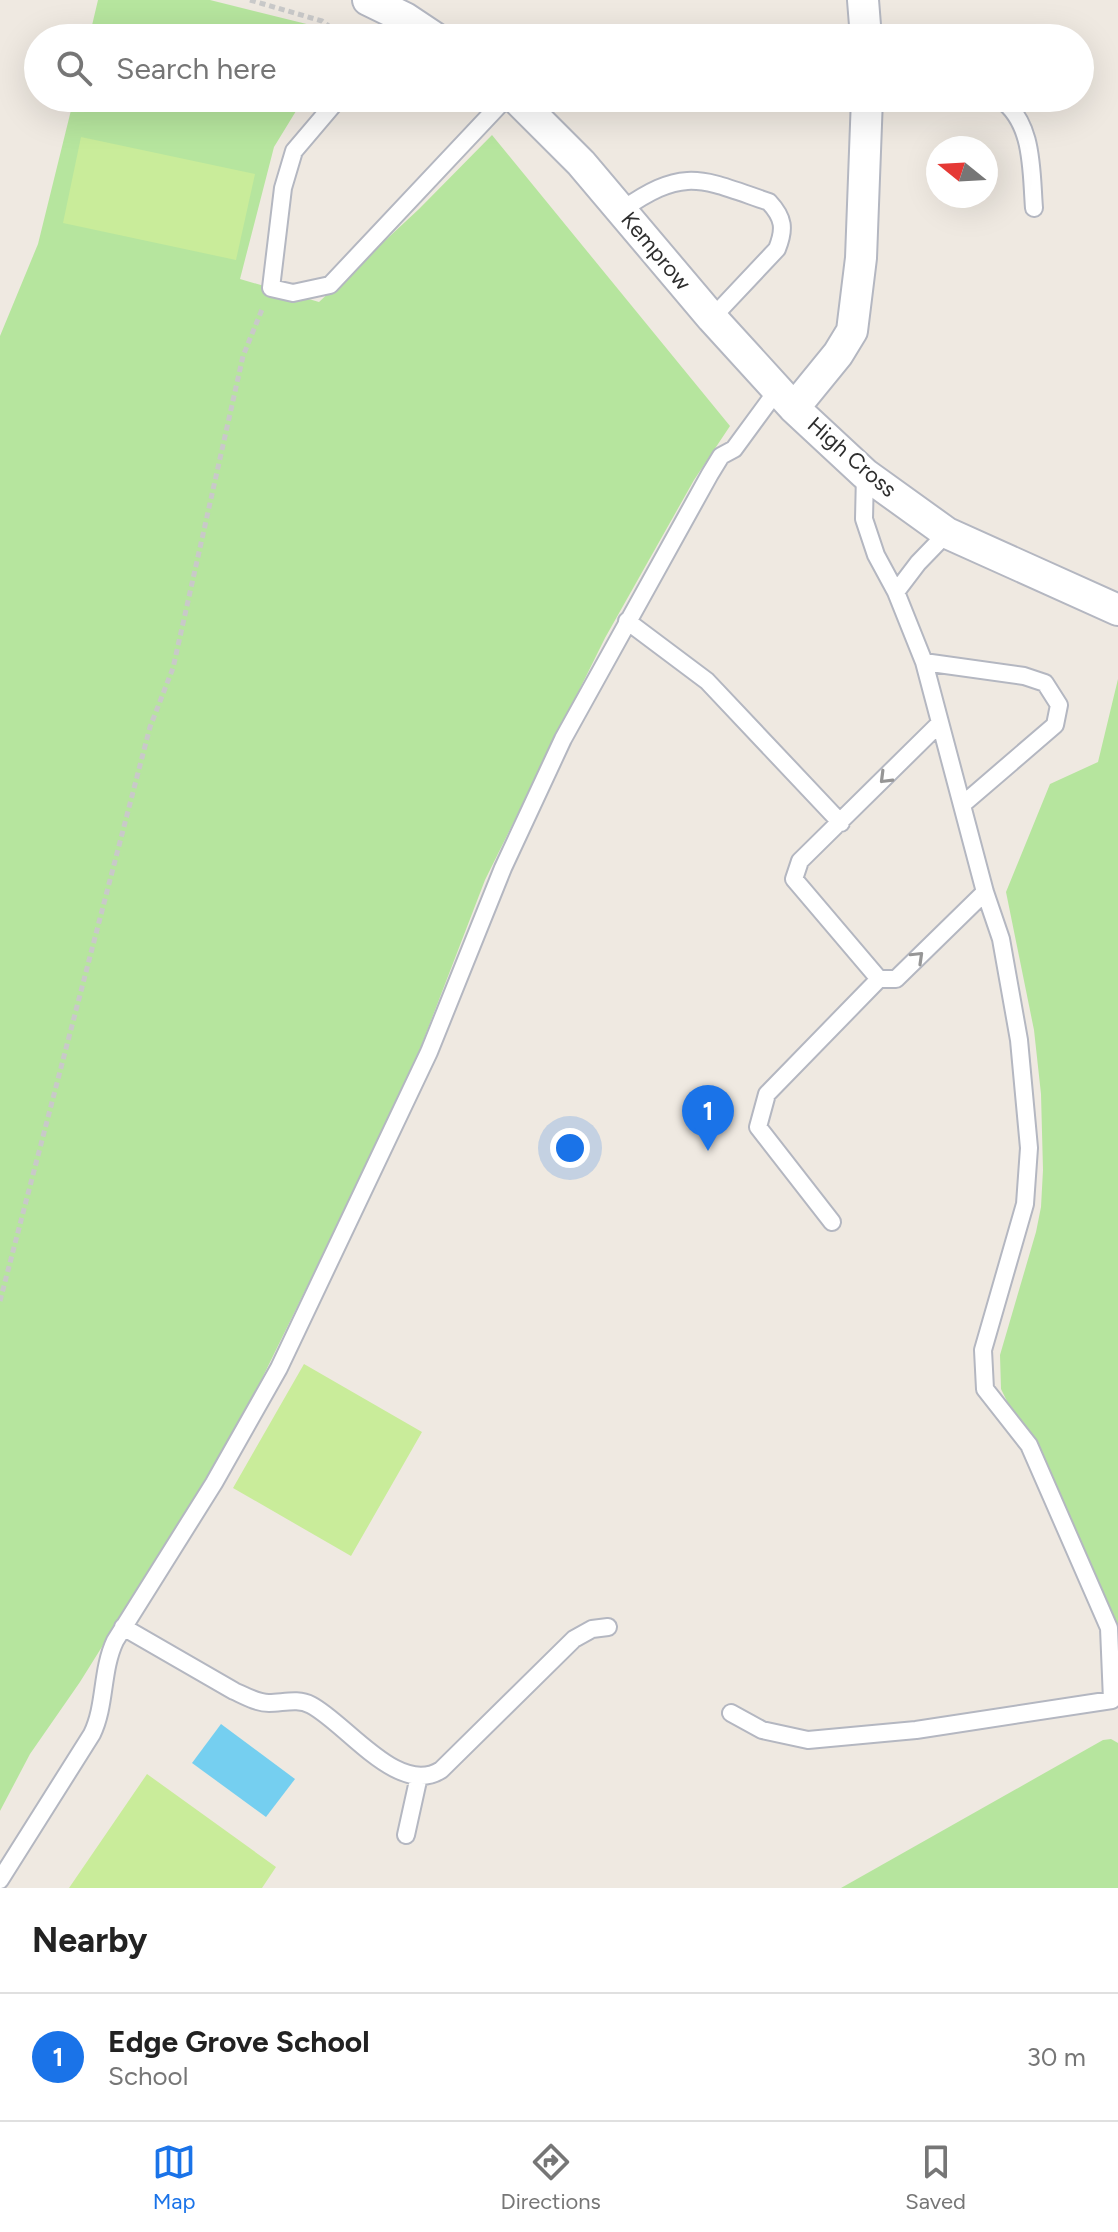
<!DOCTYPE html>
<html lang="en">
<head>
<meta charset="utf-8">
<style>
  :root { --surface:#fff; --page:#f2f2f2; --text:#222; --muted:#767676; --line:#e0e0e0; --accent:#1a73e8 }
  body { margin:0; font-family:Figtree,sans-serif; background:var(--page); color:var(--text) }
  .compass { position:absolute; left:926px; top:136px; width:72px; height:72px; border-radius:50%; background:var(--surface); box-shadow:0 8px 32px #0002; rotate:288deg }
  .you { position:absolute; left:570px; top:1148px; width:28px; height:28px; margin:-20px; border:6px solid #fff; border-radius:50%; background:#1a73e8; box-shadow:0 0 0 12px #1a73e833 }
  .badge { display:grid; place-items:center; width:52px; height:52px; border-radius:50%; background:var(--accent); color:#fff; font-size:26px; font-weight:700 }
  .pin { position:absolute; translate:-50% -66px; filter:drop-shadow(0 2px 4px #0008) }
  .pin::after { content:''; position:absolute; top:42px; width:28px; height:24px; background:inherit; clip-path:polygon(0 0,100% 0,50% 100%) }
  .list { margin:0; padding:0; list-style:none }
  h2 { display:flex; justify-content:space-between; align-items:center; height:104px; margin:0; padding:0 32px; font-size:34px }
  h2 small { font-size:26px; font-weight:400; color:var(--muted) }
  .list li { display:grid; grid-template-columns:52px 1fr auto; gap:24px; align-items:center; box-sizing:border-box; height:128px; padding:0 32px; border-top:2px solid var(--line) }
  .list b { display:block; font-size:30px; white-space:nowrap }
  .list p { margin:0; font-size:26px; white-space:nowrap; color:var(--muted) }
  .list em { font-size:26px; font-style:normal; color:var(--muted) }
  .icon { flex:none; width:44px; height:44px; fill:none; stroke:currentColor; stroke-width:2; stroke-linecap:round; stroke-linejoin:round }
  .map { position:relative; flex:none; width:1118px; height:1888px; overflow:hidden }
  .search { position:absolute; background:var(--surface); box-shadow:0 8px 32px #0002; left:24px; right:24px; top:24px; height:88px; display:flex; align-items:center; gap:20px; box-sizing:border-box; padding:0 28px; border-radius:44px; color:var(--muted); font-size:30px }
  .sheet { height:232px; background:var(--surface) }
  nav { display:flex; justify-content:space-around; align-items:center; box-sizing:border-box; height:112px; border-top:2px solid var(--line); background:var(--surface); font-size:22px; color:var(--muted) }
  nav a { display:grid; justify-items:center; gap:4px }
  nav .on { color:var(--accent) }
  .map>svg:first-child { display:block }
  .grass { fill:#b6e59e }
  .pitch { fill:#c9ec9a }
  .water { fill:#75cff0 }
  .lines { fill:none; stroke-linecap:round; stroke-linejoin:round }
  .service-casing { stroke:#b4b7c1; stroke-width:20 }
  .minor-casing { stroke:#b4b7c1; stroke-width:34 }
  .path { stroke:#c9c9c9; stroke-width:5; stroke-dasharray:6 4; stroke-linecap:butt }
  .service { stroke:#fff; stroke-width:16 }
  .minor { stroke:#fff; stroke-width:30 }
  .oneway { stroke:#969696 }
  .labels { text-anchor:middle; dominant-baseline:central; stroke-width:7; stroke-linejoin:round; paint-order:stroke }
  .street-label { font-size:22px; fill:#2e2e2e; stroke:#fff }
</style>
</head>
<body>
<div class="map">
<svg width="1118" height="1888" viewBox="0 0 1118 1888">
  <rect width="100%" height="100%" fill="#efe9e1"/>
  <path class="grass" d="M98,0H210L343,33L340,38H89Z
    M74,98H304L274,147L240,279L319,302L419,209L492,135L730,426L694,480L605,638L485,880L407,1083L246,1411L198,1493L80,1682L30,1754L0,1811V336L38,244Z
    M1118,679V1683L1097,1584L1001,1389L1000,1355L1036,1232L1041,1207L1043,1170L1041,1094L1034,1030L1006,892L1050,784L1098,762Z
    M1111,1739L1118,1743V1888H841L1103,1740Z"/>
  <path class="pitch" d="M81,137L255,174L236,260L63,223Z
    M304,1364L422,1432L351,1556L233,1488Z
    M147,1774L276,1867L262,1888H69Z"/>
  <path class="water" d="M221,1724L295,1779L266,1817L192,1763Z"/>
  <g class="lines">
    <defs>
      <path id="service" d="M389,38L405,18
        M339,98L294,151L283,188L271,288L293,293L330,285L506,98
        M999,98C1034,122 1031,170 1034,208
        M622,210C685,166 701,179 769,202C784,218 785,229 777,249L712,318
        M896,592L918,563L947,533
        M627,621L707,681L841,823
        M924,662L1024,676L1045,683L1059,705L1055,725L962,805
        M940,723L800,861L794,879L879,979H896L985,892
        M832,1222L758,1127L767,1094L879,979
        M123,1627L234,1691C245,1696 257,1703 269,1703C283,1703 298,1698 311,1705C346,1723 398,1797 441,1770L574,1639L592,1629L608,1627
        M731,1713L762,1730L808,1740L916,1730L1112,1700L1109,1628L1029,1445L985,1389L983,1350L1025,1204L1029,1148L1019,1040L1001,939L985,892L924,662L896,592L876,555L864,519L865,474
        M406,1835L419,1776
        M0,1880L92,1734C106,1705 101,1671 115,1641L214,1483L279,1368L429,1052L503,868L563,739L710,474L721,456L734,449L778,389"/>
      <path id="minor" d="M368,0L405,18L435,38
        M863,0L866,38
        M516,98L581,163L712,318L794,408L865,474L947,533L1118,610
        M794,408L838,354L852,331L861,258L867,98"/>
    </defs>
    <use href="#service" class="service-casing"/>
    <use href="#minor" class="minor-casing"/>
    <path class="path" d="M250,0L322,21L345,38
      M0,1301L150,727L173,668L243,356L263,307"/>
    <use href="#service" class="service"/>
    <use href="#minor" class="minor"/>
  </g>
  <defs><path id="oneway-chevron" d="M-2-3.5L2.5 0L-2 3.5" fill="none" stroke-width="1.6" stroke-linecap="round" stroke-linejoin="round" transform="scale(2)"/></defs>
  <g class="oneway">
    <use href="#oneway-chevron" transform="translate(885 778) rotate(135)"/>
    <use href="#oneway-chevron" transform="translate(918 957) rotate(-44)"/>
  </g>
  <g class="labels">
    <g class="street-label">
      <text transform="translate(656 251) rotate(50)">Kemprow</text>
      <text transform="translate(852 457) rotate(41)">High Cross</text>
    </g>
  </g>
</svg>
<svg class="compass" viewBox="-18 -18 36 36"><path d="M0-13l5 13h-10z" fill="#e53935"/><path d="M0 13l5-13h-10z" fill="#767676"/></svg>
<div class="you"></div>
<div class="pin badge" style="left:708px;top:1151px">1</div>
<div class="search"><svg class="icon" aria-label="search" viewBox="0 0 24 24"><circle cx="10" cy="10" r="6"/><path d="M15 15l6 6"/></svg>Search here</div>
</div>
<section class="sheet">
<h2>Nearby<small></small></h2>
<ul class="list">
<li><span class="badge">1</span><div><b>Edge Grove School</b><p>School</p></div><em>30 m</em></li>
</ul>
</section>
<nav>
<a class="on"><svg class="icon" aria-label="map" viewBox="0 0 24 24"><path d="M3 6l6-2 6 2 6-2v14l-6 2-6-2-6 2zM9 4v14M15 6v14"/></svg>Map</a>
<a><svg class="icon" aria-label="directions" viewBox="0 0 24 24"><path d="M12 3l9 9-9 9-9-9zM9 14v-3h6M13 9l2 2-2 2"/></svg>Directions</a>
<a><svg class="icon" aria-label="saved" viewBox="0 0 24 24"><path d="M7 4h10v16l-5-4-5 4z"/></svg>Saved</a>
</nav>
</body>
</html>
